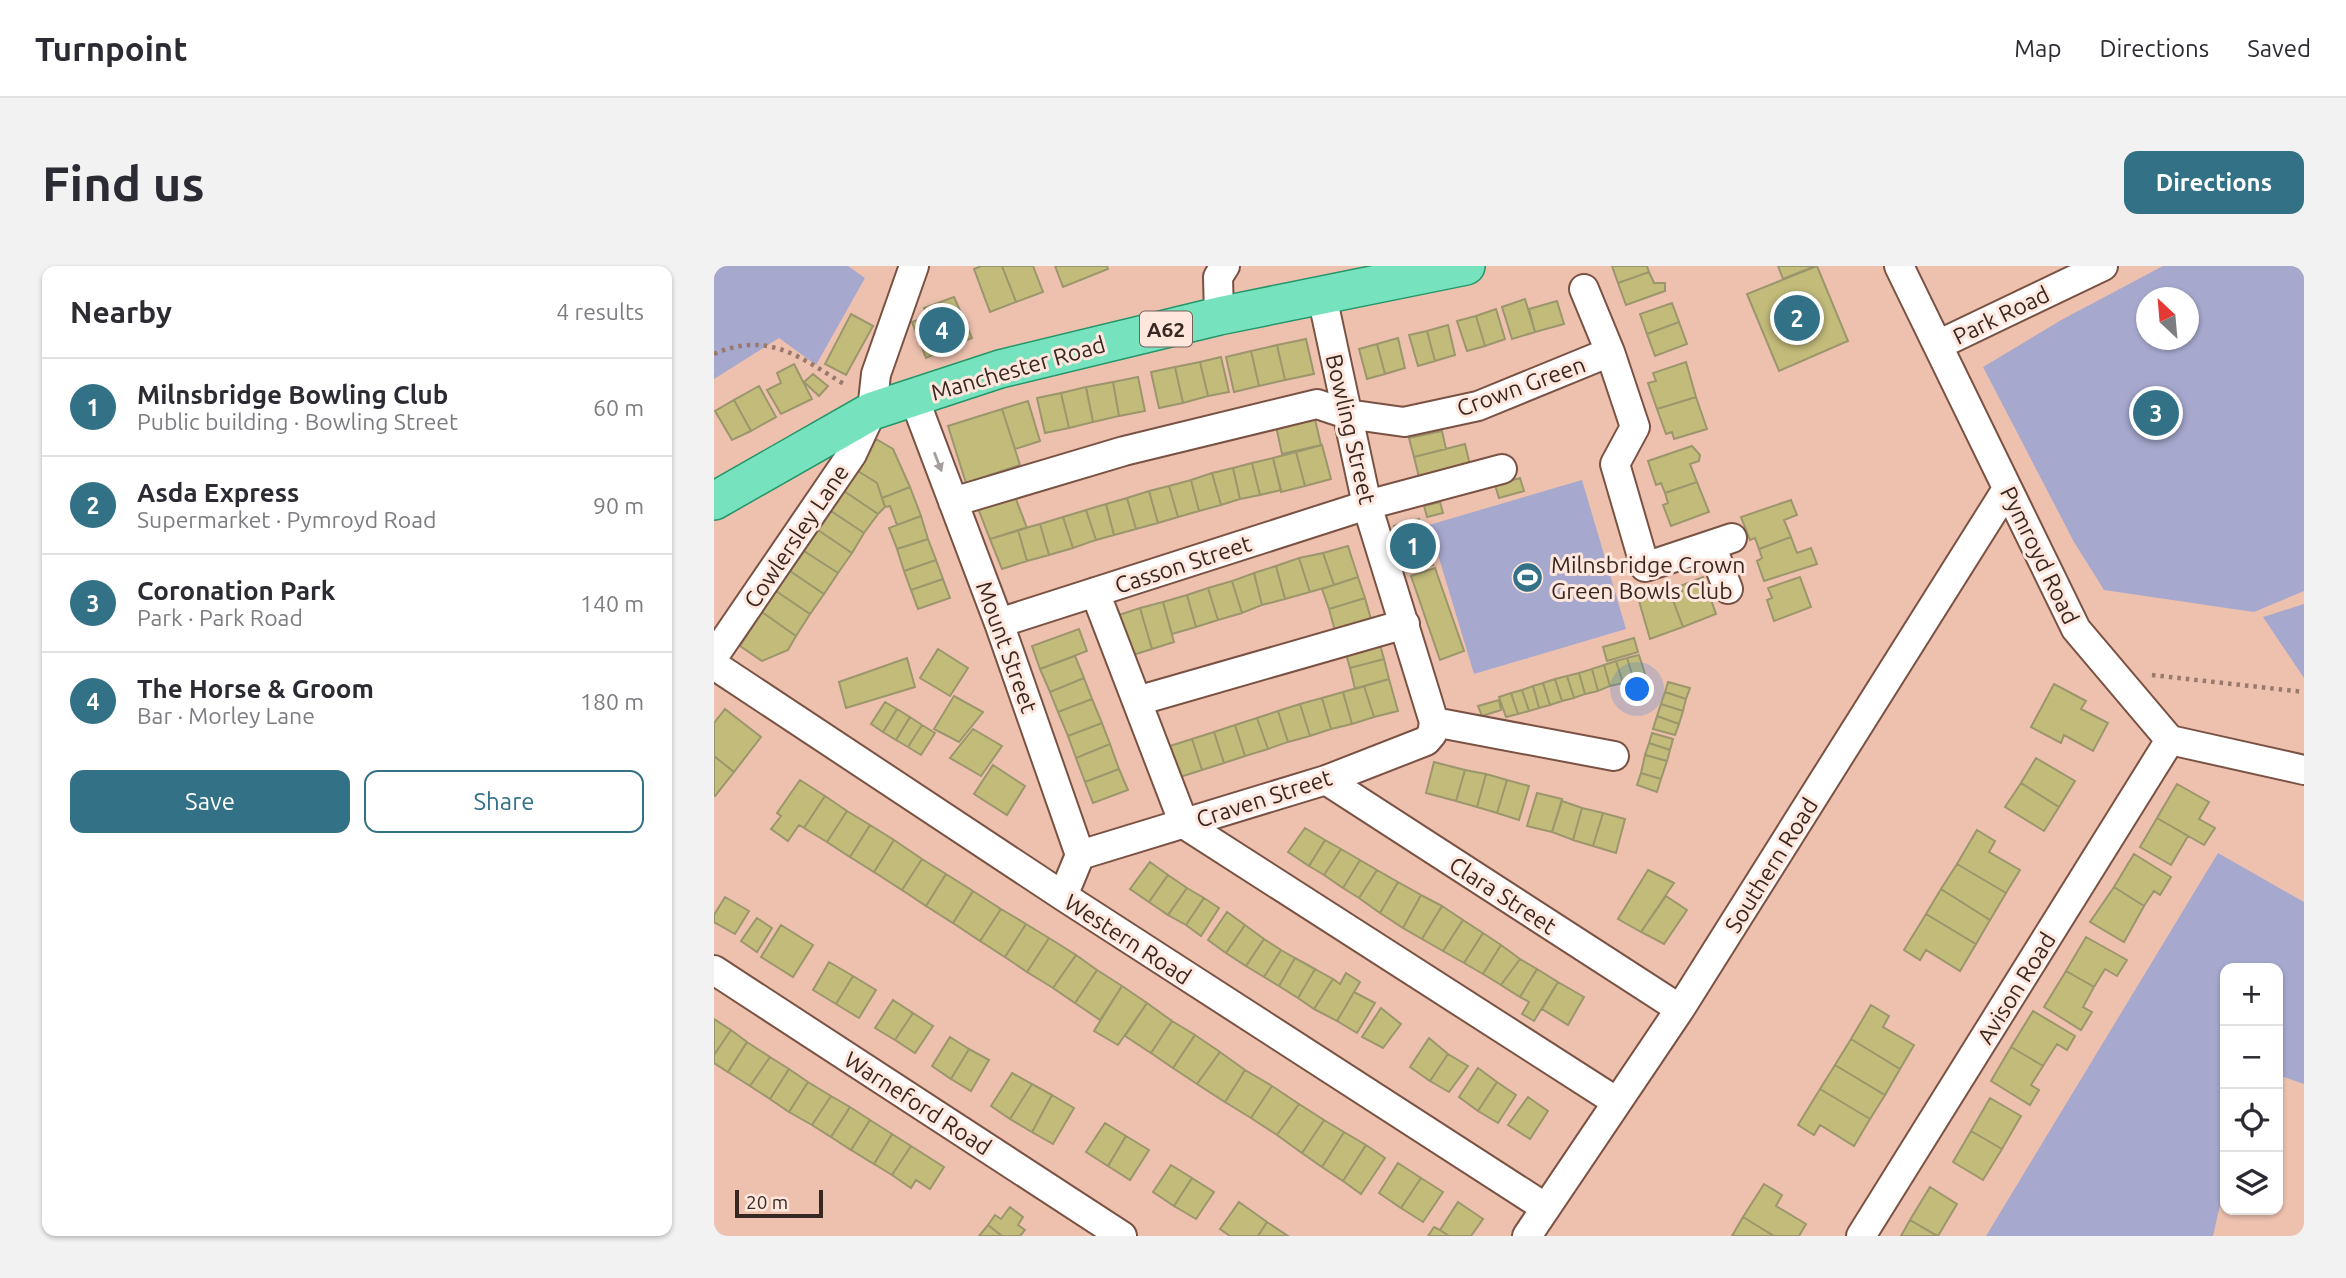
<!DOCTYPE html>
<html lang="en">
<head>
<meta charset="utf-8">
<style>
  :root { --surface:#fff; --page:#f2f2f3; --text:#2b2b33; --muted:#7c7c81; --line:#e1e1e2; --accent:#327186 }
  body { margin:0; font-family:Ubuntu,sans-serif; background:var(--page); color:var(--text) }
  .controls { position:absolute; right:21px; bottom:21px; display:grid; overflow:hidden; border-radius:14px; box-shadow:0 2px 5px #0004 }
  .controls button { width:63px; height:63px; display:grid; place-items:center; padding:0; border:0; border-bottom:2px solid var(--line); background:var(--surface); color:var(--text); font:35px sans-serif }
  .compass { position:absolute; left:1422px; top:21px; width:63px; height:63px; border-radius:50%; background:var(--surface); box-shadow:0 2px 5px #0004; rotate:334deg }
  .scale { position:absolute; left:21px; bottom:18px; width:88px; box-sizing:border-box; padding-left:7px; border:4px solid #392821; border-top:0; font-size:19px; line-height:24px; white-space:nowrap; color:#392821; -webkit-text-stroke:5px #ffe7de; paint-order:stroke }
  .you { position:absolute; left:924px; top:424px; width:24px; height:24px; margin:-18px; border:5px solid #fff; border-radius:50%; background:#1a73e8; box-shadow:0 0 0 10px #1a73e833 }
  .badge { display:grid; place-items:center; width:46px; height:46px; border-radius:50%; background:var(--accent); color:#fff; font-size:23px; font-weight:700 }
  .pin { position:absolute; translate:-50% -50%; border:4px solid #fff; box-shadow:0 2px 7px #0006 }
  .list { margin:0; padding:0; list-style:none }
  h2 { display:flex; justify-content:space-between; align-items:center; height:91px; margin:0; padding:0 28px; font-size:30px }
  h2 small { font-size:23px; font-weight:400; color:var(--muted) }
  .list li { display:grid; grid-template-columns:46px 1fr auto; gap:21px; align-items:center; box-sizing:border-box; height:98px; padding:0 28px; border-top:2px solid var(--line) }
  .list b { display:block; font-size:26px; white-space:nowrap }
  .list p { margin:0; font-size:23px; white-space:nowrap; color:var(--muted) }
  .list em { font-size:23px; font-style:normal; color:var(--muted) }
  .actions { display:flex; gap:14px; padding:21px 28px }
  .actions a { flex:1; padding:16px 0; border:2px solid var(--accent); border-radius:14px; text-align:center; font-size:24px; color:var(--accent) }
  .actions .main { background:var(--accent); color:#fff }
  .icon { flex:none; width:38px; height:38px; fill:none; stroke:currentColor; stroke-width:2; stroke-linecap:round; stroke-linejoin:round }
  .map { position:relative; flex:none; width:1590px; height:970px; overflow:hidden; border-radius:14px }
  header { display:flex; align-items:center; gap:42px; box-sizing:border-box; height:98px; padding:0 35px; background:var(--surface); border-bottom:2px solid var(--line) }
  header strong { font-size:33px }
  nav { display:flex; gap:38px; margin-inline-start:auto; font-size:24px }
  .intro { display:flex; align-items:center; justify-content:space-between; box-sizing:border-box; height:168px; padding:0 42px }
  h1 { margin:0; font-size:49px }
  .button { padding:18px 32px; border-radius:14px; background:var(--accent); color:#fff; font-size:24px; font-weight:700 }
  main { display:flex; gap:42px; padding:0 42px }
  aside { flex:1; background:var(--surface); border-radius:14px; box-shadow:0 2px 5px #0004 }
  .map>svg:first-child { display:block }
  .green { fill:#a6a8ce; fill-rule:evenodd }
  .building { fill:#c3bb7a; stroke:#9b966c; stroke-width:2 }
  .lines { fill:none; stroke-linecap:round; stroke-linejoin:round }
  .minor-casing { stroke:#7a5243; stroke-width:32 }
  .major-casing { stroke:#25956a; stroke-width:40 }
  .path { stroke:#99796c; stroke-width:4.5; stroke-dasharray:3.5 5; stroke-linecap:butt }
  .minor { stroke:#fff; stroke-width:28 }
  .major { stroke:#76e3be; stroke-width:37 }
  .oneway { fill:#a69e9b }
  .labels { text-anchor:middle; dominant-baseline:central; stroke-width:6; stroke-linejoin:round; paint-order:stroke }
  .shield { fill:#ffe7de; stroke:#74615a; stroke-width:2 }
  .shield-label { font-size:21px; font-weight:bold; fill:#392821 }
  .street-label { font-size:23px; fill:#392821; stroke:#ffe7de }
  .poi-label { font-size:23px; fill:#392821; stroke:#ffe7de; text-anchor:start }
</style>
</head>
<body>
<header>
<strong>Turnpoint</strong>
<nav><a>Map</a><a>Directions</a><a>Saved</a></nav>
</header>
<div class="intro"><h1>Find us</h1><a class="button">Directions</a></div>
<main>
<aside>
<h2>Nearby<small>4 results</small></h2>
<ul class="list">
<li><span class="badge">1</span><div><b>Milnsbridge Bowling Club</b><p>Public building · Bowling Street</p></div><em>60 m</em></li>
<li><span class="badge">2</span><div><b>Asda Express</b><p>Supermarket · Pymroyd Road</p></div><em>90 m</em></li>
<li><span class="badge">3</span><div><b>Coronation Park</b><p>Park · Park Road</p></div><em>140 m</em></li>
<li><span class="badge">4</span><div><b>The Horse &amp; Groom</b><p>Bar · Morley Lane</p></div><em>180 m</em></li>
</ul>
<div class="actions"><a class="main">Save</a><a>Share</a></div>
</aside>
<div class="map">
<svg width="1590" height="970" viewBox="0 0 1590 970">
  <rect width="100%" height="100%" fill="#eec1af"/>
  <path class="green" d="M0,0H134L151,12L102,99L65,72L0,113Z
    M1449,0H1590V325L1540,346L1390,324L1360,276L1269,101L1349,53ZM1433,32H1475V74H1433Z
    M868,214L912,363L760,408L715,259Z
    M1590,338V412L1549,351Z
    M1504,587L1590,636V818L1564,809V702H1511V917L1499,970H1272Z"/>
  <path class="building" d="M267,0H288L302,36L276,46L260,3Z
    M288,0H319L329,26L302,36Z
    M341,0H393L394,3L349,21Z
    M898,0H933L935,6L904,17Z
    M1064,0H1101L1069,13Z
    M1103,0L1134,75L1065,105L1033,28Z
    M935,6L940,17H951V25L912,39L904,17Z
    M240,31L258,72L212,92L198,56L214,50L210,42Z
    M811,33L821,66L798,73L788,41Z
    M843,35L850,58L821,66L815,43Z
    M958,37L965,56L933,68L926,48Z
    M782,43L791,73L771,80L762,50Z
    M137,48L159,60L132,109L111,98Z
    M762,50L771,80L753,85L743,55Z
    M965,56L973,78L941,90L933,68Z
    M734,59L741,89L721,95L713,65Z
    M713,65L721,95L704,100L695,69Z
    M684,72L691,102L671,108L663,78Z
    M592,73L600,108L571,114L563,79Z
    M663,78L671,108L653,113L645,83Z
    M563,79L571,114L545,120L537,85Z
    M537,85L545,120L520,126L512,91Z
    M507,91L515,126L494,130L486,96Z
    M486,96L494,130L469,137L461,101Z
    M972,96L982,131L943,143L934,117L942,115L939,107Z
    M80,98L98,133L67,148L53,124L67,117L63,107Z
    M461,101L469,137L445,142L437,106Z
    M99,108L114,120L105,130L90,116Z
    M424,111L431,145L405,150L399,116Z
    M399,116L405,150L379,156L372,121Z
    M45,120L62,151L37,165L20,134Z
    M372,121L379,156L355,162L347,127Z
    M347,127L355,162L331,167L323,132Z
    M982,131L993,163L960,173L958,166L952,168L943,143Z
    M20,134L37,165L18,174L1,145Z
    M314,135L326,175L301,183L288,143Z
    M288,143L306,199L252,217L234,160Z
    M600,149L607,179L568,188L562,160Z
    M728,165L732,183L700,191L695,172Z
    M162,173L179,183L196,221L168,232L163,217L144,205Z
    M751,178L756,199L705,211L700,191Z
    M608,179L617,213L591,220L582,186Z
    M978,180L986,189L985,195L976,198L983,216L951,227L947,217L942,219L934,195Z
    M582,186L591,220L567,226L559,192Z
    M559,192L567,224L546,229L538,197Z
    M538,197L546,229L526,233L519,202Z
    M519,202L526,233L507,239L498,207Z
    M144,205L163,217L171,241L164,248L130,225Z
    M498,207L507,239L485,245L477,214Z
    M806,212L810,225L785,232L781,219Z
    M477,214L485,245L464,251L455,220Z
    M983,216L995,246L957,260L949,239L954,237L951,227Z
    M455,220L464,251L444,257L435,225Z
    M196,221L207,250L183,259L176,240L171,241L168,232Z
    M130,225L164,248L150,267L117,245Z
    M435,225L444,257L422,263L413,232Z
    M300,228L313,262L276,273L263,240Z
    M413,232L422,263L400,269L392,238Z
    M1077,234L1083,249L1070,254L1077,271L1045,283L1041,272L1036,274L1027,251Z
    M726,236L729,247L713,251L710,240Z
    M392,238L400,269L382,274L372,244Z
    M372,244L382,274L359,282L349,251Z
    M117,245L150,267L138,287L104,264Z
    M207,250L214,273L183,283L175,262Z
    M349,251L359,282L335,289L326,258Z
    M705,253L719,299L693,306L680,260Z
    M326,258L335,289L313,295L304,264Z
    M104,264L138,287L124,307L90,285Z
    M304,264L313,295L288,303L276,273Z
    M1077,271L1083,287L1097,282L1103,298L1050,315L1043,295L1048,292L1045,283Z
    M214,273L222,294L190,305L183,283Z
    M634,280L644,311L620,319L609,287Z
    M90,285L124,307L110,328L76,305Z
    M609,287L620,319L596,326L585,292Z
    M585,292L596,326L571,333L562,300Z
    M222,294L229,313L197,324L190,305Z
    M562,300L571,333L548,339L540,307Z
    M721,302L750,385L726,394L697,310Z
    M76,305L110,328L96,348L62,325Z
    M540,307L548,339L528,347L518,315Z
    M644,311L651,332L615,343L608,323Z
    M989,311L1002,348L969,361L957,329L968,325L966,320Z
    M1086,311L1097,341L1060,355L1053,334L1058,332L1054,322Z
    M229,313L236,332L204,343L197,324Z
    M518,315L528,347L504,354L494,322Z
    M494,322L504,354L482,361L473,329Z
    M62,325L96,348L82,370L48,346Z
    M946,327L948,332L957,329L969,361L936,373L925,335Z
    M473,329L482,361L458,368L449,336Z
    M651,332L657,353L621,365L615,343Z
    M449,336L460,376L438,383L426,342Z
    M426,342L438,383L419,389L405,349Z
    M48,346L82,370L74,384L48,395L26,380Z
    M365,363L373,385L326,403L318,380Z
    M664,371L670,393L636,402L630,381Z
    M920,372L924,386L893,395L889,381Z
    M224,383L254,402L236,430L206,412Z
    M925,389L932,411L920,414L913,392Z
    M361,390L370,412L336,426L326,403Z
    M193,392L201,421L132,442L125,416Z
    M913,392L920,414L909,417L902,395Z
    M670,393L675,413L641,423L636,402Z
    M902,395L909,417L896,420L890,399Z
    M890,399L896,420L884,425L878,403Z
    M878,403L884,425L871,428L865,407Z
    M865,407L871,428L860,432L853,410Z
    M853,410L860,432L848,435L841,413Z
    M370,412L378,433L344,446L336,426Z
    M675,413L684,445L660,451L650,420Z
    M841,413L848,435L836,439L829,417Z
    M954,416L976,422L972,433L951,426Z
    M829,417L836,439L825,442L819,420Z
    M1340,418L1372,435L1367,443L1394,457L1379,485L1350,469L1347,477L1317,461Z
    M650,420L660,451L638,458L629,426Z
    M819,420L825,442L815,445L808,424Z
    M808,424L815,445L804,448L797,427Z
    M629,426L638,458L617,463L608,432Z
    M951,426L972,433L969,445L947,438Z
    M797,427L804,448L792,451L785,431Z
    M240,430L269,446L245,476L220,463Z
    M608,432L617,463L596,470L586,438Z
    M378,433L388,457L354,470L344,446Z
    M785,434L787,444L768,450L764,440Z
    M171,436L183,443L169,466L157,458Z
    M586,438L596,470L574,476L564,445Z
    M947,438L969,445L965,458L943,450Z
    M11,443L47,471L20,506L0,490V457Z
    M183,443L196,451L182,474L169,466Z
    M564,445L574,476L554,483L543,452Z
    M943,450L965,458L961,469L939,463Z
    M196,451L208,459L194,481L182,474Z
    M543,452L554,483L531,490L521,459Z
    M388,457L396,478L362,492L354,470Z
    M208,459L221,467L207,489L194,481Z
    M521,459L531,490L510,497L500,466Z
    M259,463L288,480L267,510L236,492Z
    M500,466L510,497L488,504L478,473Z
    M938,467L959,473L956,484L935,477Z
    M478,473L488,504L466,511L456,480Z
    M935,477L956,484L953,495L931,489Z
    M396,478L405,503L371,516L362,492Z
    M931,489L953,495L947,513L927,507Z
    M0,490L20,506L1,530L0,529Z
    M1322,492L1361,515L1345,541L1307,517Z
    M720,496L751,504L742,535L712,527Z
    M279,499L311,520L293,549L260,528Z
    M405,503L414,524L379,537L371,516Z
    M751,504L772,508L763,541L742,535Z
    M927,507L947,513L943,526L923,519Z
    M772,508L793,514L783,547L763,541Z
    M86,514L111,530L90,562L85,559L74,575L57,563L67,550L63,547Z
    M793,514L815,520L805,554L783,547Z
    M1307,517L1345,541L1330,565L1291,541Z
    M1463,518L1495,536L1485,553L1501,562L1490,579L1443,552Z
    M823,527L848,533L838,566L813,560Z
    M111,530L133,545L113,576L90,562Z
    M848,535L868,542L859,574L838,566Z
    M868,542L889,547L879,580L859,574Z
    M133,545L156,559L136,591L113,576Z
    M889,547L911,553L902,587L879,580Z
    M1443,552L1474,570L1457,599L1426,581Z
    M156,559L180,574L160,606L136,591Z
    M591,562L611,574L595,600L574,586Z
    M1263,564L1281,575L1275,586L1306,604L1292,627L1243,598Z
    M180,574L208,593L188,624L160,606Z
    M611,574L627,583L610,609L595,600Z
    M627,583L646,594L629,622L610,609Z
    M1420,588L1457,611L1446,629L1440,625L1430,640L1400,621Z
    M208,593L232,608L212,640L188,624Z
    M646,594L663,604L645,632L629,622Z
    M436,596L454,609L435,636L416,623Z
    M1243,598L1292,627L1276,654L1227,623Z
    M663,604L684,616L666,647L645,632Z
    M934,604L960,617L927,666L904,653Z
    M232,608L259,625L239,657L212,640Z
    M454,609L473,622L454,649L435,636Z
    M684,616L707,629L689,662L666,647Z
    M1400,621L1430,640L1410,676L1376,656Z
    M473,622L490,632L472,659L454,649Z
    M1227,623L1276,654L1262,678L1212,648Z
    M259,625L287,643L266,675L239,657Z
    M707,629L728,640L708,673L689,662Z
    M952,630L973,644L950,678L927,666Z
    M11,631L35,645L21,668L0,656V649Z
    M490,632L505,642L487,670L472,659Z
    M728,640L749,654L729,685L708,673Z
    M287,643L312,658L291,691L266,675Z
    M513,646L531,659L512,687L494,674Z
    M1212,648L1262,678L1246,705L1212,684L1206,694L1190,684Z
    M43,652L58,662L43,686L27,675Z
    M749,654L769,667L750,697L729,685Z
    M312,658L335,672L313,706L291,691Z
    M67,659L99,679L79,711L47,691Z
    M531,659L550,673L532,700L512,687Z
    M769,667L787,679L769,708L750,697Z
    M1372,671L1413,694L1403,710L1391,703L1380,721L1352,705Z
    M335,672L362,689L339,722L313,706Z
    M550,673L567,684L550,711L532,700Z
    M787,679L806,693L787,719L769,708Z
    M567,684L581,692L565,720L550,711Z
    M362,689L383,704L361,737L339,722Z
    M581,692L601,703L584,732L565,720Z
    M806,693L823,703L806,731L787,719Z
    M115,696L139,710L122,738L99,724Z
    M601,703L619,713L600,743L584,732Z
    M823,703L844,716L820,755L808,748L815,736L806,731Z
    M383,704L408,720L386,754L361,737Z
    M1352,705L1380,721L1369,741L1378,746L1367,764L1330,741Z
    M632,707L646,716L623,755L600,743L619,713L626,718Z
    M139,710L162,724L145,752L122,738Z
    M844,716L870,731L854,759L828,743Z
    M408,720L433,737L404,779L380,765Z
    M640,726L661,737L643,767L623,755Z
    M179,734L199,747L181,774L161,762Z
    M433,737L458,755L437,787L411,770Z
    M1157,739L1175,750L1169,761L1200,779L1186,803L1137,773Z
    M667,742L687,758L669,782L648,771Z
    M1319,745L1361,770L1353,784L1343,778L1329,800L1297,781Z
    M199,747L219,760L201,787L181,774Z
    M0,753L17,764L0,789Z
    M458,755L481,769L459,802L437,787Z
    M17,764L33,776L14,806L0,797V789Z
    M481,769L506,786L483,818L459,802Z
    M236,771L255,783L237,813L218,800Z
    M715,772L734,788L716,815L696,801Z
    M1137,773L1186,803L1171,829L1121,799Z
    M33,776L56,791L36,820L14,806Z
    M1297,781L1329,800L1317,819L1325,824L1316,839L1277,815Z
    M255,783L275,794L257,825L237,813Z
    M506,786L531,804L511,836L483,818Z
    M734,788L754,800L735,826L716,815Z
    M56,791L75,803L56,833L36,820Z
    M1121,799L1171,829L1156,853L1106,823Z
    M764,802L783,816L764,845L745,831Z
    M75,803L94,816L75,846L56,833Z
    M531,804L558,820L537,852L511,836Z
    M298,807L318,818L296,853L277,840Z
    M94,816L117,830L98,859L75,846Z
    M783,816L802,829L784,857L764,845Z
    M318,818L338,829L318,866L296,853Z
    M558,820L585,838L563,869L537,852Z
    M1106,823L1156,853L1140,880L1106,859L1100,869L1084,859Z
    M338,829L360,842L339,878L318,866Z
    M117,830L136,841L117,871L98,859Z
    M814,831L834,845L816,873L794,859Z
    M1276,832L1307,850L1288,883L1257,865Z
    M585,838L610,854L588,887L563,869Z
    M136,841L156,854L137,884L117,871Z
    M156,854L178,868L160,898L137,884Z
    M610,854L630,866L608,901L588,887Z
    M391,857L412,870L394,900L372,886Z
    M1257,865L1288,883L1269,914L1239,896Z
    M630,866L652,879L629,915L608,901Z
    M178,868L197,880L178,909L160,898Z
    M412,870L435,884L416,914L394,900Z
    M652,879L671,892L647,928L629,915Z
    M197,880L230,901L216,923L202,914L197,922L178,909Z
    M684,897L707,912L687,942L665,927Z
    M457,899L478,912L460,940L439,926Z
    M478,912L500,926L482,953L460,940Z
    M707,912L729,926L709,956L687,942Z
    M1050,918L1068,929L1062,940L1092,958L1085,970H1060L1029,951Z
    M1216,921L1243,938L1224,970L1196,954Z
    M525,936L553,956L544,970H516L506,963Z
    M744,936L769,953L757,970H735L726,964Z
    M296,941L309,951L304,959L311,964L306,970H288L274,959L281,949L287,953Z
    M1029,951L1060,970H1018Z
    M1196,954L1223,970H1187Z
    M553,956L574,970H544Z
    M274,959L288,970H265Z
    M720,961L726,964L735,970H714Z"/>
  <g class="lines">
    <defs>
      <path id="minor" d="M1185,0L1362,363L1456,474L1590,504
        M870,23L896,86L921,161L901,198L931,301L1018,272
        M505,50L504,11L511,0
        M1224,79L1389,0
        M200,132L285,357L366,589L349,630
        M239,236L410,185L603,138L633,148L690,156L764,140L896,86
        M997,279L1014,323
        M381,326L470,558L903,836
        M285,357L653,239L788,203
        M0,390L138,188L158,145L162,108L200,0
        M0,399L349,630L832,942
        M423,435L691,358
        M720,456L900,490
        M612,514L966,743
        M366,589L612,514L712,475L718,468L720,456L653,239L608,30
        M0,704L408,970
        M813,970L966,743L1293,223
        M1147,970L1456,474"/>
      <path id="major" d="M0,235L158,145L286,103L505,50L752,0"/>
    </defs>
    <use href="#minor" class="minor-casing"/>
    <use href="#major" class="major-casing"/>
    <path class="path" d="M0,88C55,64 87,92 133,120
      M1438,409L1590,426"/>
    <use href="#minor" class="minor"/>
    <use href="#major" class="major"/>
  </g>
  <defs><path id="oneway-solid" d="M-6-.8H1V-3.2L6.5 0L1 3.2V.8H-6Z" transform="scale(1.75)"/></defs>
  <use class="oneway" href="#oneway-solid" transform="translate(224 196) rotate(69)"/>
  <defs>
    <symbol id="stadium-disc" viewBox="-11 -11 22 22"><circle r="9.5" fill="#327186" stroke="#ffe7de"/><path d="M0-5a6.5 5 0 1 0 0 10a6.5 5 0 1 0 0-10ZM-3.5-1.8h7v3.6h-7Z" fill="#fff"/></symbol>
  </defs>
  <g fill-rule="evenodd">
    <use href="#stadium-disc" x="796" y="294" width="35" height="35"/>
  </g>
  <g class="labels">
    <rect class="shield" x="426" y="45.5" width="52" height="35" rx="5"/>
    <g class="shield-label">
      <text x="452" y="63">A62</text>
    </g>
    <g class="street-label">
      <text transform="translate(1287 49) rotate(-26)">Park Road</text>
      <text transform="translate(304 102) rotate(-16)">Manchester Road</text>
      <text transform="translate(807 120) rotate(-20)">Crown Green</text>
      <text transform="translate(637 163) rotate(77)">Bowling Street</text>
      <text transform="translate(82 270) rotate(-56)">Cowlersley Lane</text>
      <text transform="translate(1326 289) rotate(64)">Pymroyd Road</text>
      <text transform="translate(469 298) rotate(-18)">Casson Street</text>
      <text transform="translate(293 381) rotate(70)">Mount Street</text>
      <text transform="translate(550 532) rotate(-18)">Craven Street</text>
      <text transform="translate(1057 599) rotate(-58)">Southern Road</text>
      <text transform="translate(789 629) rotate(33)">Clara Street</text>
      <text transform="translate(414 673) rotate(33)">Western Road</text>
      <text transform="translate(1302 722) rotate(-58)">Avison Road</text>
      <text transform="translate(204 837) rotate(33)">Warneford Road</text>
    </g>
    <g class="poi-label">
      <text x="837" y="298">Milnsbridge Crown<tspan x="837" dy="26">Green Bowls Club</tspan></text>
    </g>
  </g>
</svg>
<div class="controls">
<button>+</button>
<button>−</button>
<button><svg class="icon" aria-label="locate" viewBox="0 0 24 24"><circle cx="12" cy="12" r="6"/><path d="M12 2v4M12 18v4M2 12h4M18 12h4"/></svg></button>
<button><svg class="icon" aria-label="layers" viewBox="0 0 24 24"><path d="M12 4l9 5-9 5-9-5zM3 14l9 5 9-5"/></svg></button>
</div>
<svg class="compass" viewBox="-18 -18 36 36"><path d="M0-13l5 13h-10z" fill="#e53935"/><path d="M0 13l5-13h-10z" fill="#7c7c81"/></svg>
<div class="scale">20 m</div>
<div class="you"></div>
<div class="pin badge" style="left:699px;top:280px">1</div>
<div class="pin badge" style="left:1083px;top:52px">2</div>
<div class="pin badge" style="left:1442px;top:147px">3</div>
<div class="pin badge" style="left:228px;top:64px">4</div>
</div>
</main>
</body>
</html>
